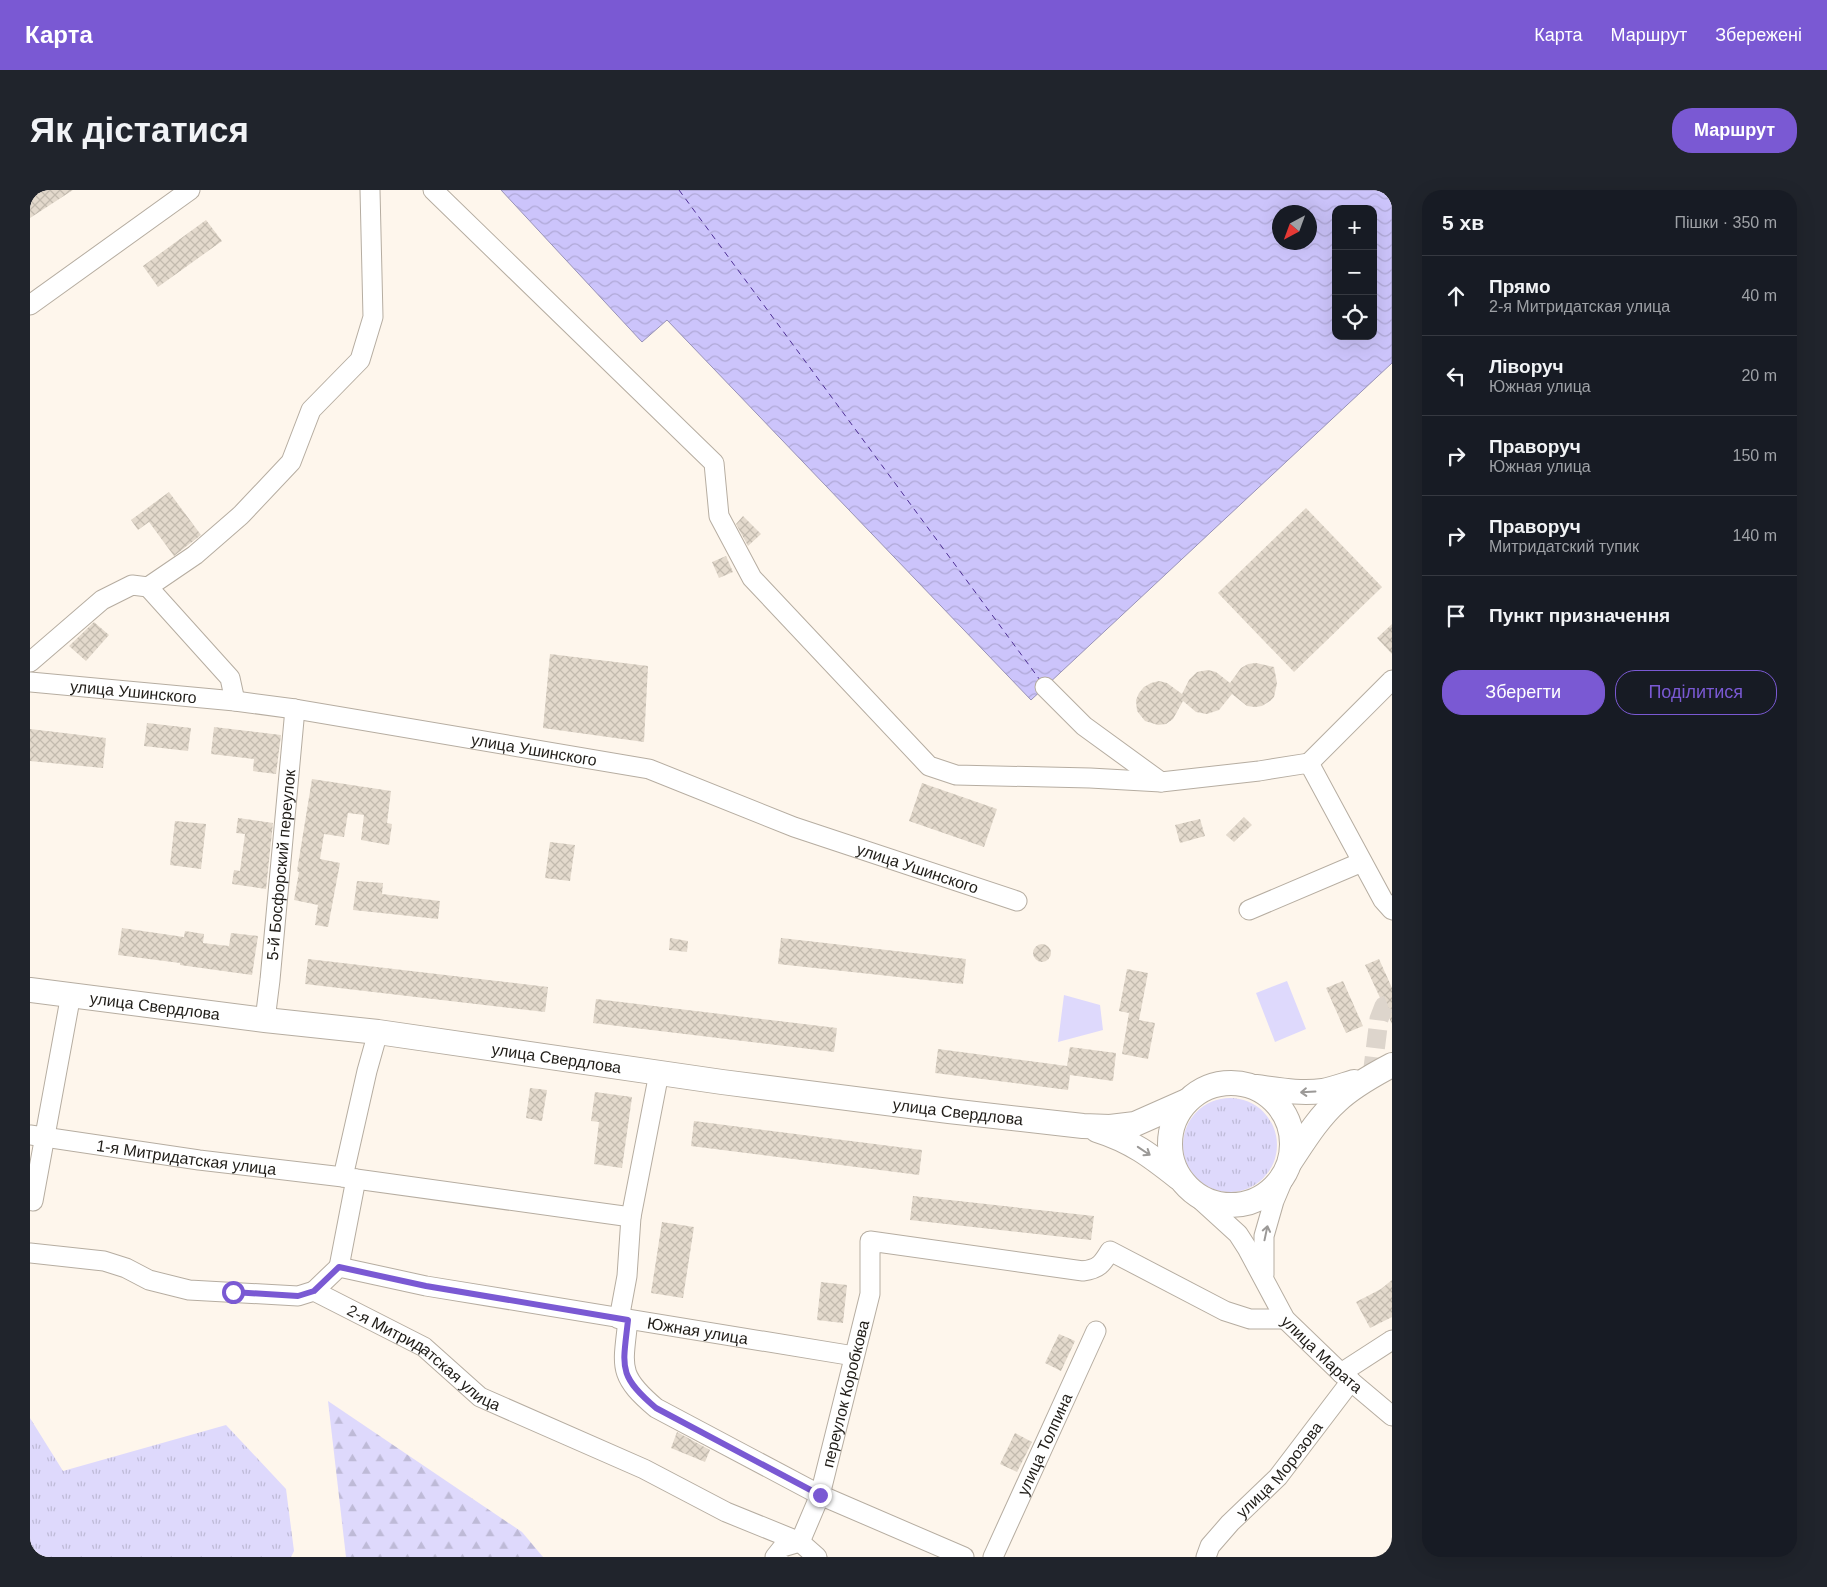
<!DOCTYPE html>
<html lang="uk">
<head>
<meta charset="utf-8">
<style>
  :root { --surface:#171b24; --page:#20242c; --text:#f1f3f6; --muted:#9ea1a6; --line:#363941; --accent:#7a59d3 }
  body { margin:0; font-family:Helvetica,sans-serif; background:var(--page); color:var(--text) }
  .controls { position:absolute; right:15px; top:15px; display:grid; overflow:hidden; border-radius:10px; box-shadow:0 5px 20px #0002 }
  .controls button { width:45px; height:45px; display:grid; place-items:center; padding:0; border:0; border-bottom:1px solid var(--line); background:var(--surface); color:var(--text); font:25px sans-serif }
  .compass { position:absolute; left:1242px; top:15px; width:45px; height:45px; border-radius:50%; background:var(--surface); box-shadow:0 5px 20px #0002; rotate:221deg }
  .stop { position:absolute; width:15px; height:15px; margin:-11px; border:4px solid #7a59d3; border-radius:50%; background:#fff }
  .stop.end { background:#7a59d3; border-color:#fff; box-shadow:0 1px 5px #0008 }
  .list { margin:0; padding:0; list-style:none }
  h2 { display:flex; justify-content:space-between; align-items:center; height:65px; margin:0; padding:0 20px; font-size:21px }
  h2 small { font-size:16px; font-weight:400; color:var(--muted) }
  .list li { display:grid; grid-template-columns:32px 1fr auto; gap:15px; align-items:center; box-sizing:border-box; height:80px; padding:0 20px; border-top:1px solid var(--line) }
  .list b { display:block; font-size:19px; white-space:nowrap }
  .list p { margin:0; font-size:16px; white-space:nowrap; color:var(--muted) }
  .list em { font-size:16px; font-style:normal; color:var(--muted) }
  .actions { display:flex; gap:10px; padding:15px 20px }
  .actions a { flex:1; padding:11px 0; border:1px solid var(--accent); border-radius:20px; text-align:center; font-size:18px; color:var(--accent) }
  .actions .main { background:var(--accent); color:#fff }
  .icon { flex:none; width:28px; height:28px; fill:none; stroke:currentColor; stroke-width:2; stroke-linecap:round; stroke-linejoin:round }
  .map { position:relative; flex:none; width:1362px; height:1367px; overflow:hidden; border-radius:20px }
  header { display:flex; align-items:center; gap:30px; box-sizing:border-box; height:70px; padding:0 25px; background:var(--accent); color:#fff }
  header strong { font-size:24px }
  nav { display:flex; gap:28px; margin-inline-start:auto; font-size:18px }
  .intro { display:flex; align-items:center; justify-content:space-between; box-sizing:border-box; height:120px; padding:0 30px }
  h1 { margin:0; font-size:35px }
  .button { padding:12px 22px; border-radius:20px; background:var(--accent); color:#fff; font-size:18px; font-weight:700 }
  main { display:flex; gap:30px; padding:0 30px }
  aside { flex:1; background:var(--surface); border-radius:20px; box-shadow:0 5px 20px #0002 }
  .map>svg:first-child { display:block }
  .grass { fill:url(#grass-tufts) }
  .forest { fill:url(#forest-firs) }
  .green { fill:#ded9fc }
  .water { fill:url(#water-waves); stroke:#9892b7; fill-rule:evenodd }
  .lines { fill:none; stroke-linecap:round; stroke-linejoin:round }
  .ferry { stroke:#4d2e94; stroke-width:1; stroke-dasharray:6 5; stroke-linecap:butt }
  .building { fill:url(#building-cross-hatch) }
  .minor-tunnel { stroke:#ddd5cc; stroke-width:19; stroke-dasharray:19 9; stroke-linecap:butt }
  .minor-casing { stroke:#b6ada1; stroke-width:21 }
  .major-casing { stroke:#b6ada1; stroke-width:26 }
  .minor { stroke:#fff; stroke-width:19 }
  .major { stroke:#fff; stroke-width:24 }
  .oneway { stroke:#9b9997 }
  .route { stroke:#7a59d3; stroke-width:6 }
  .labels { text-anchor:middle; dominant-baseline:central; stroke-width:4; stroke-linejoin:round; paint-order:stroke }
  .street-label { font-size:16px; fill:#201d18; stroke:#fff }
</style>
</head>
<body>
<header>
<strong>Карта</strong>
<nav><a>Карта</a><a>Маршрут</a><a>Збережені</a></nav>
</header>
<div class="intro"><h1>Як дістатися</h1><a class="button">Маршрут</a></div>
<main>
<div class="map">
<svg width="1362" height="1367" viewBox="0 0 1362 1367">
  <defs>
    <pattern id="grass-tufts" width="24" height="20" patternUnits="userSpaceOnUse" patternTransform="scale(1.25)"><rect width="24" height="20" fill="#ded9fc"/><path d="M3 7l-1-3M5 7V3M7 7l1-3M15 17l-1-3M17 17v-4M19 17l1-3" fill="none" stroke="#bebad7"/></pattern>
    <pattern id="forest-firs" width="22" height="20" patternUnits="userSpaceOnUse" patternTransform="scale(1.25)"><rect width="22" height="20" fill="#ded9fc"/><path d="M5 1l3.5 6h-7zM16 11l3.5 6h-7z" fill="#bebad7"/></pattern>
    <pattern id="water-waves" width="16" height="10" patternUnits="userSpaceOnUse" patternTransform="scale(1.25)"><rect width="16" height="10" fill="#ccc4fb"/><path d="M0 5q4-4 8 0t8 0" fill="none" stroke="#afa8d6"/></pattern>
    <pattern id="building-cross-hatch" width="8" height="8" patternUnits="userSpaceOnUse" patternTransform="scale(1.25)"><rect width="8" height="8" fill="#e3d9cc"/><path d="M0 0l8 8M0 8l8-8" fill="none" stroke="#c2baae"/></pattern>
  </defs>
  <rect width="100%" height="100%" fill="#fef6ec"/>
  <path class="grass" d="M1153 955a47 47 0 1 1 94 0a47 47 0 1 1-94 0Z
    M0,1228L33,1281L196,1235L256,1299L264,1361L261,1367H0Z"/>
  <path class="forest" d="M298,1211L492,1342L513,1367H316Z"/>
  <path class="green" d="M1257,791L1276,839L1245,852L1226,803Z
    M1034,805L1070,815L1073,840L1028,852Z"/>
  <path class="water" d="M471,0H1362V173L1001,510L637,130L612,152ZM1306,19H1343V146H1306ZM1250,22H1280V52H1250Z"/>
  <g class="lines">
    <path class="ferry" d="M649,0L1010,490"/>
  </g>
  <path class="building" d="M0,0H43L0,28Z
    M176,30L192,51L128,97L113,76Z
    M139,302L171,345L144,366L119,332L108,340L101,330Z
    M1276,318L1352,397L1264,482L1188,403Z
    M713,326L731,344L718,356L706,334Z
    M696,366L703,382L689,388L682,372Z
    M64,432L79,445L56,471L39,456Z
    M1362,434V464L1347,448Z
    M520,464L618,476L614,552L513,538Z
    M1226,473L1244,477L1247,493L1244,507L1240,511L1232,516L1225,517L1217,516L1202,504L1189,520L1177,524L1166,522L1153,511L1143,529L1136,534L1128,535L1115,531L1107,521L1106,510L1109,503L1114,497L1121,493L1129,491L1137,493L1152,504L1159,490L1167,482L1178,480L1186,482L1200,493L1211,478L1218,474Z
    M117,533L161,538L158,561L114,556Z
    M184,537L251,545L246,584L223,581L224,569L181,564Z
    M0,539L76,548L73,578L0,571Z
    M282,589L361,601L357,633L362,634L359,655L331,650L334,625L318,623L314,647L294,644L290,669L310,673L298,737L285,735L288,715L264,710L269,682L267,681Z
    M892,593L967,619L954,657L879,631Z
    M1214,627L1222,635L1204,652L1196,645Z
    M208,628L243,633L236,699L202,694L204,680L210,681L215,644L206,643Z
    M1170,629L1175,646L1150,653L1145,635Z
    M145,631L176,634L171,679L140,675Z
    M520,652L545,655L540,691L515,688Z
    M327,691L353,693L352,704L410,711L408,729L323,720Z
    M92,738L154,747L155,741L174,744L173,753L199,756L201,743L228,746L222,785L150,775V773L88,765Z
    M640,748L658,751L657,762L639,760Z
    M751,748L936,769L933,794L748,774Z
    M1003 763a9 9 0 1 1 18 0a9 9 0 1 1-18 0Z
    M278,769L518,797L515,822L275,794Z
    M1349,769L1362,798V834L1335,775Z
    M1097,779L1118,783L1109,830L1125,833L1118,869L1092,864L1099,823L1089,821Z
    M1313,791L1333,836L1316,843L1296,798Z
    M566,809L807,838L804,862L563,833Z
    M1040,857L1086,863L1083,891L1040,885L1038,900L905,883L908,859L1037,876Z
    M500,898L517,900L512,931L496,928Z
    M565,902L602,907L592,978L564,974L569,932L561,931Z
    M664,931L892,960L889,985L661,956Z
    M883,1006L1064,1026L1061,1050L880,1030Z
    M632,1032L664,1037L653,1108L621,1103Z
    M1362,1090V1127L1340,1138L1326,1112L1351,1099Z
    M791,1092L817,1095L813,1133L787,1130Z
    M1029,1144L1045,1151L1031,1181L1015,1173Z
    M647,1242L680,1260L675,1272L641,1258Z
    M985,1243L1002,1252L987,1282L970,1274Z"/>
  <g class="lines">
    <path class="minor-tunnel" d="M1342,886L1349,829L1354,816L1362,813"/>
    <defs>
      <g id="minor">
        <path d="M403,0L684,273L689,326L722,388L899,576L926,585L1060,588L1131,592L1229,581L1279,573L1353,710L1362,720"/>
        <path d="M0,115L160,0"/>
        <path d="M0,472L72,410L102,395L118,397"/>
        <path id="s1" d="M0,492L205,511L265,519L619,579L764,637L987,711"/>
        <path d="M1015,497L1054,536L1131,592"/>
        <path d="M205,511L200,488L118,397L165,365L211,325L261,272L281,220L330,170L343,127L340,0"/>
        <path d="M1279,573L1362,490"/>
        <path d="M1219,720L1332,672"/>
        <path id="s2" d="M235,830L240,790L265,519"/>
        <path id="s3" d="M0,945L169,970L313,987"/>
        <path d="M326,989L601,1027"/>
        <path id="s4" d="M1163,1003L1208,1044L1217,1058L1255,1129L1311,1183L1362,1226"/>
        <path d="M3,1011L41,804"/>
        <path id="s5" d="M0,1063L74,1071L96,1078L119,1090L159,1100L268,1106L284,1101L394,1157L450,1207L614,1279L696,1322L770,1352L787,1367"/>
        <path d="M309,1077L326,989L313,987L337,881L348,842"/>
        <path d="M1234,1085V1046L1244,1011L1258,978"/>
        <path id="s6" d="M284,1101L309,1077L396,1096L824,1166"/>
        <path d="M589,1129L597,1086L601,1027L629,883"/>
        <path d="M598,1130C593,1177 587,1185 626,1218L790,1305L934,1367"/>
        <path d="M1311,1183L1362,1150"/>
        <path id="s7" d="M745,1367L753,1357L770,1352L790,1305L840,1104V1051L1053,1081C1069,1079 1072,1074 1080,1061L1195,1121L1220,1129H1255"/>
        <path id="s8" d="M963,1367L1066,1141"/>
        <path id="s9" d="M1176,1367L1180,1356L1200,1333L1248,1287L1321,1191"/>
      </g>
      <g id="major">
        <path id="s10" d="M0,800L235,830L348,842L692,892L919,921L1053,936L1080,937L1105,934L1157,911"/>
        <circle cx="1201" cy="954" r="61"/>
        <path d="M1226,897C1249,900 1270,904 1293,901C1303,899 1314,895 1324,892"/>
        <path d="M1067,940C1102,951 1121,966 1149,988"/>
        <path d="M1260,972C1274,951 1288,928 1307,911C1323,896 1343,885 1362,875"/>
      </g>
    </defs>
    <use href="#minor" class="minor-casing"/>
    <use href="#major" class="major-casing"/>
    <use href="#minor" class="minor"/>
    <use href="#major" class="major"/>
  </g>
  <defs><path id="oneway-shaft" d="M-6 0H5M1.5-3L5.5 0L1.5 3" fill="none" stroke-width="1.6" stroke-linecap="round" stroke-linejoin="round" transform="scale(1.25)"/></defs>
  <g class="oneway">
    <use href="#oneway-shaft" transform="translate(1278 902) rotate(177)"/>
    <use href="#oneway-shaft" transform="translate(1114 961) rotate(34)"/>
    <use href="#oneway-shaft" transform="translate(1236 1043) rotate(-78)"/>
  </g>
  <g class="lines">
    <path class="route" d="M203,1102L268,1106L284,1101L309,1077L396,1096L598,1130C593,1177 587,1185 626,1218L790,1305"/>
  </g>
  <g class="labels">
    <g class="street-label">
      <text stroke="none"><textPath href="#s1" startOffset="104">улица Ушинского</textPath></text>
      <text stroke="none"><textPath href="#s1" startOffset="509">улица Ушинского</textPath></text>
      <text stroke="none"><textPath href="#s2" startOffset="156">5-й Босфорский переулок</textPath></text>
      <text stroke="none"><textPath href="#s1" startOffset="912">улица Ушинского</textPath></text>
      <text stroke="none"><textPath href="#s10" startOffset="126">улица Свердлова</textPath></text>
      <text stroke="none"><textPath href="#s10" startOffset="531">улица Свердлова</textPath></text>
      <text stroke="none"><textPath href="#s10" startOffset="936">улица Свердлова</textPath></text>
      <text stroke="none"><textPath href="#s3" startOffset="158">1-я Митридатская улица</textPath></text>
      <text stroke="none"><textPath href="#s6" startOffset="399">Южная улица</textPath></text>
      <text stroke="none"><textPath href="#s4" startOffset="209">улица Марата</textPath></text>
      <text stroke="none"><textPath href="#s5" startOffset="420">2-я Митридатская улица</textPath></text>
      <text stroke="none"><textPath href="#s7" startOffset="186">переулок Коробкова</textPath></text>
      <text stroke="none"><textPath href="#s8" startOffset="124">улица Толпина</textPath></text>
      <text stroke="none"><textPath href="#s9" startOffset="115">улица Морозова</textPath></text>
    </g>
  </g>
</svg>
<div class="controls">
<button>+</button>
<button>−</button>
<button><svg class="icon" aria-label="locate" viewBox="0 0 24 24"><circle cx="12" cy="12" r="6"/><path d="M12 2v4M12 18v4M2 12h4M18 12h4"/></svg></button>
</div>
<svg class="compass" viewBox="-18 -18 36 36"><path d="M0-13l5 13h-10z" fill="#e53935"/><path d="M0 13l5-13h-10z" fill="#9ea1a6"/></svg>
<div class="stop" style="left:203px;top:1102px"></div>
<div class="stop end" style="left:790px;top:1305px"></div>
</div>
<aside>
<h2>5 хв<small>Пішки · 350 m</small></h2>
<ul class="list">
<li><svg class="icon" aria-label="ahead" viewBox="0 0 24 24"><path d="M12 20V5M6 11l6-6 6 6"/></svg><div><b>Прямо</b><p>2-я Митридатская улица</p></div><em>40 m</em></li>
<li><svg class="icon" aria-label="left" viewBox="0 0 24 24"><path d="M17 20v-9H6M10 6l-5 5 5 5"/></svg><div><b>Ліворуч</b><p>Южная улица</p></div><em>20 m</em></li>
<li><svg class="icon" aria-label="right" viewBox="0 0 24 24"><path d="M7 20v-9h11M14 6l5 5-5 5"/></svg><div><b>Праворуч</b><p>Южная улица</p></div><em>150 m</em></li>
<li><svg class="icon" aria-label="right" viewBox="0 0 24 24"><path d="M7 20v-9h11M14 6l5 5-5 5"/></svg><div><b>Праворуч</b><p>Митридатский тупик</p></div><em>140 m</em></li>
<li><svg class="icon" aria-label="arrive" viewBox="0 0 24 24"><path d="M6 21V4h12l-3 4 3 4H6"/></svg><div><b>Пункт призначення</b></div></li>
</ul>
<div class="actions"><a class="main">Зберегти</a><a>Поділитися</a></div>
</aside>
</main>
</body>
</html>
